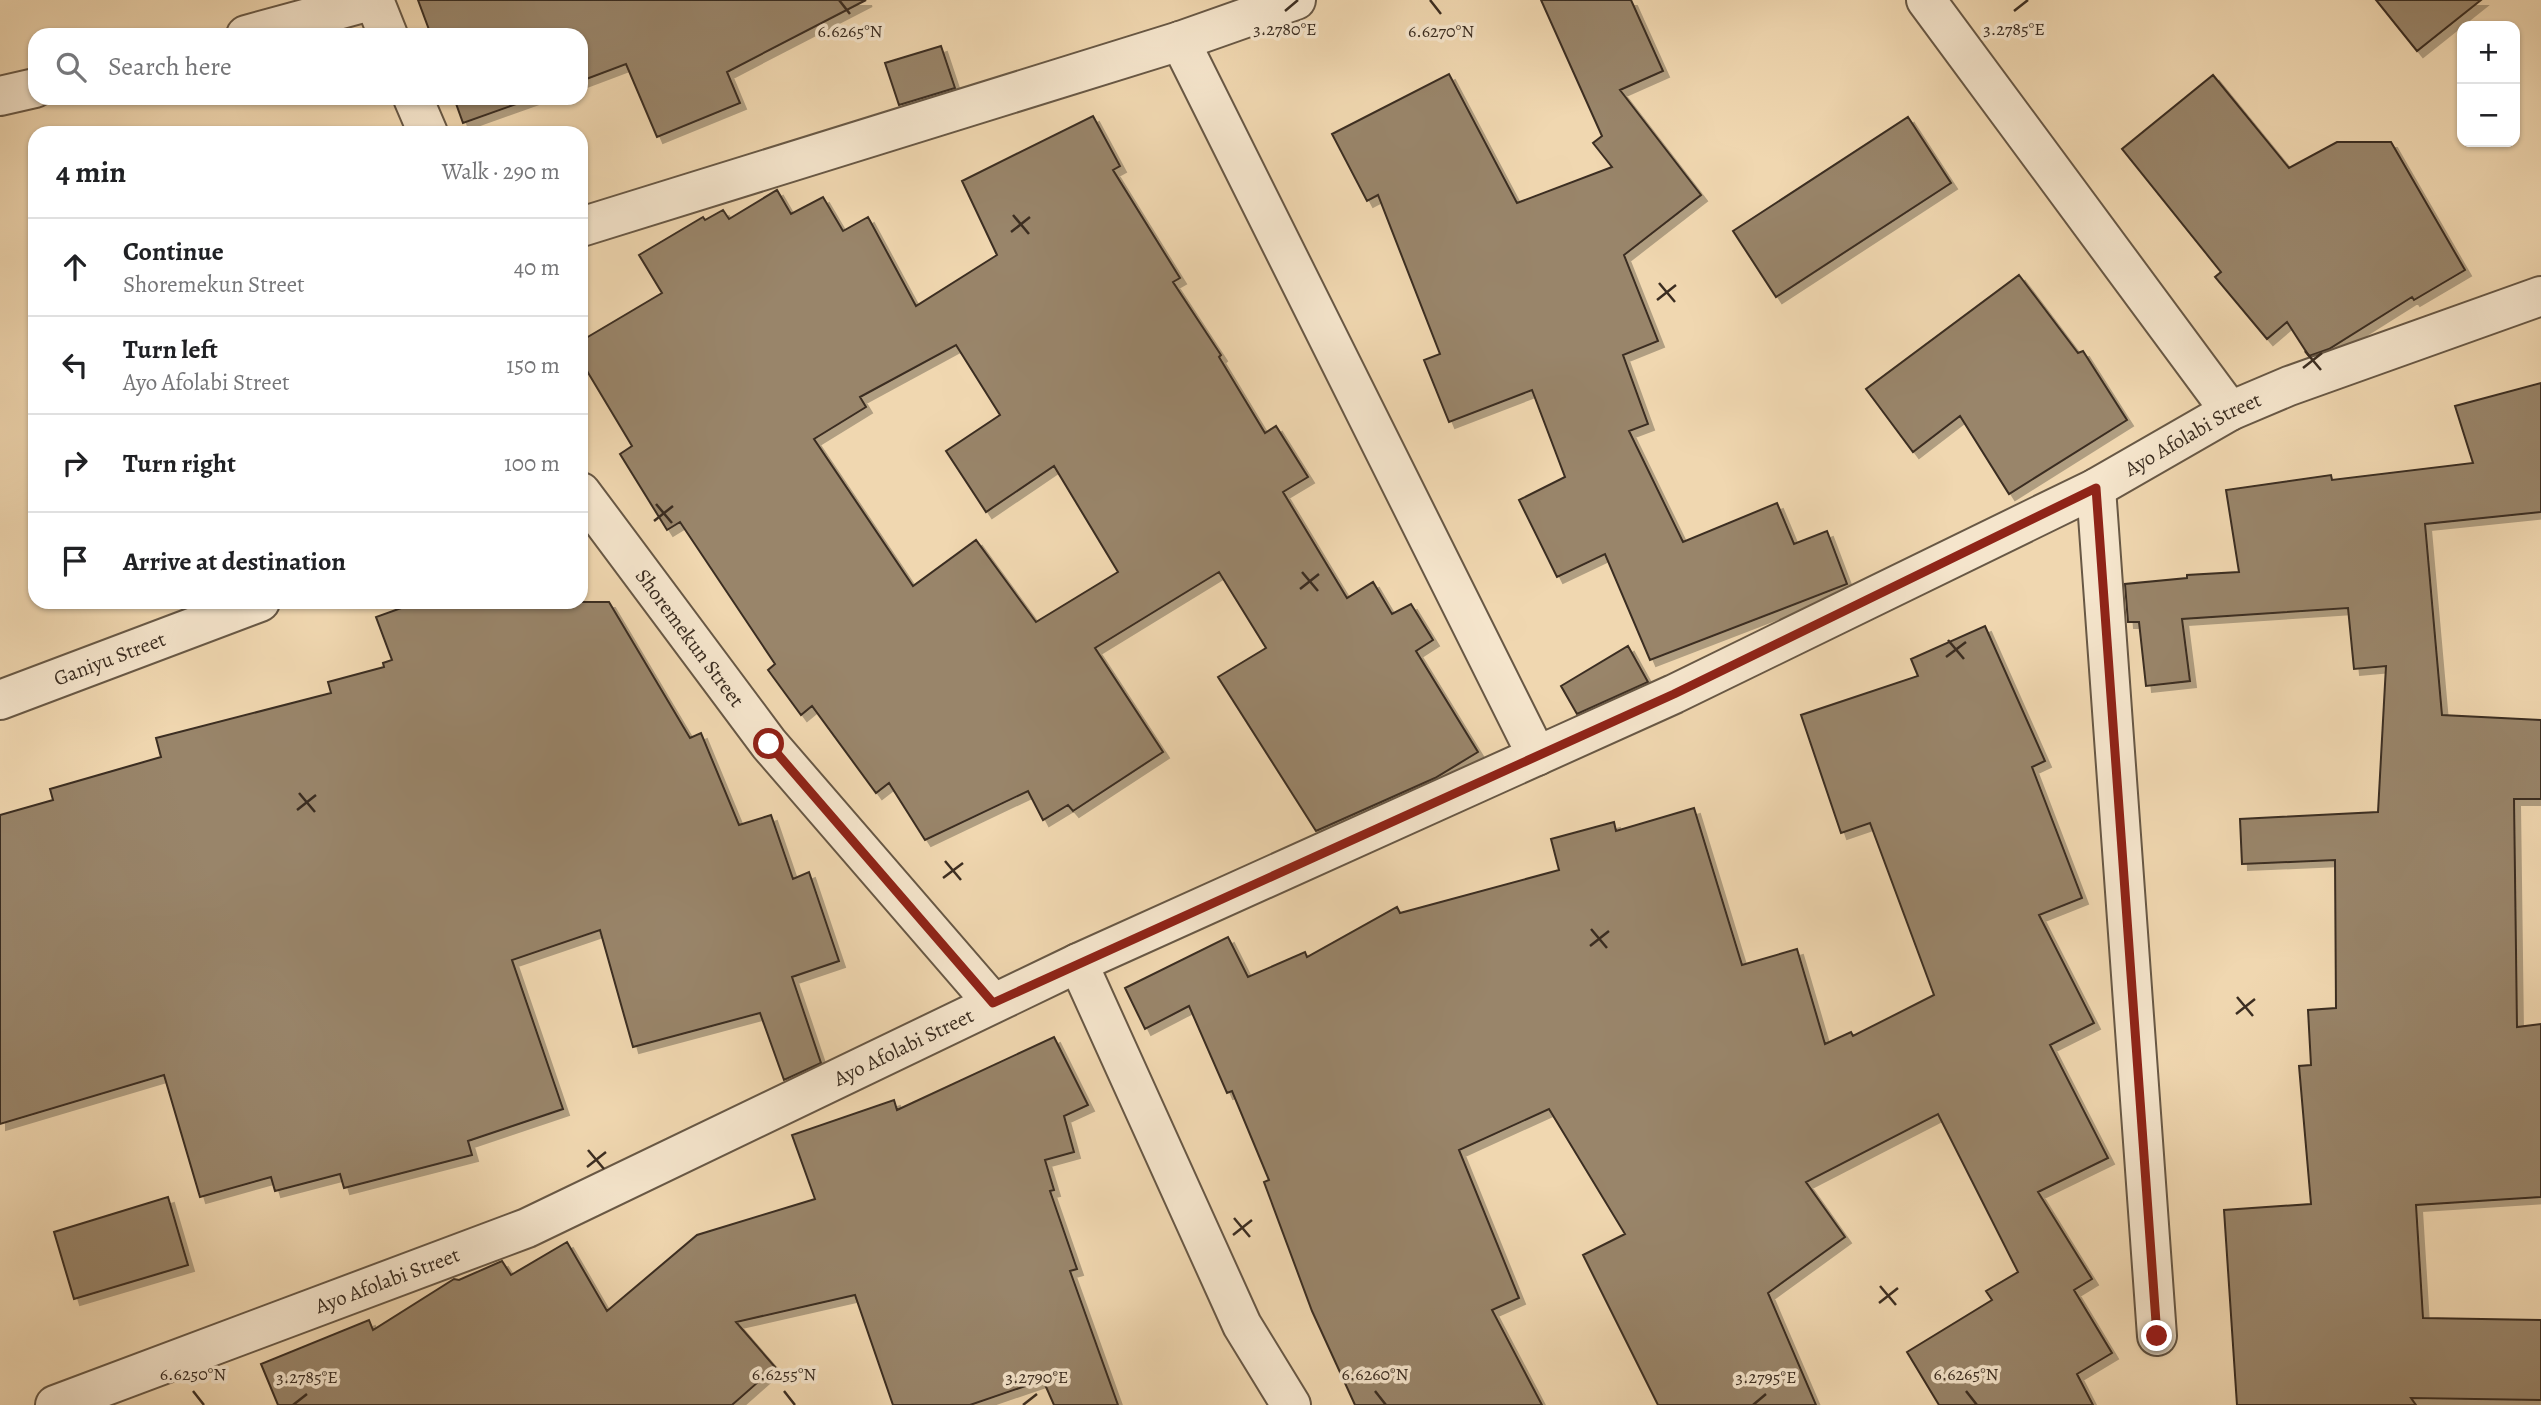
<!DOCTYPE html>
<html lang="en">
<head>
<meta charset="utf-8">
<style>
  :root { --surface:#fff; --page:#f2f2f2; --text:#202124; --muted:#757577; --line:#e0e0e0 }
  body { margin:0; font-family:Alegreya,serif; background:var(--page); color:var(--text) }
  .controls { position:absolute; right:21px; top:21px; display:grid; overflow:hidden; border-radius:14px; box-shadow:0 2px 5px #0004 }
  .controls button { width:63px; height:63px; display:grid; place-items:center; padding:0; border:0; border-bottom:2px solid var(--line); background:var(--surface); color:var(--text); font:35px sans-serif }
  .stop { position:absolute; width:21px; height:21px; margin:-16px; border:5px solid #8f2418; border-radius:50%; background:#fff }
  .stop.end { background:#8f2418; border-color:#fff; box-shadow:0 2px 7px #0008 }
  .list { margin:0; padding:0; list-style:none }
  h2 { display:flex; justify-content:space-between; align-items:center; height:91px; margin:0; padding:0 28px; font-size:30px }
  h2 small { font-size:23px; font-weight:400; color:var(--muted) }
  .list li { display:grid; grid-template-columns:46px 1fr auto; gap:21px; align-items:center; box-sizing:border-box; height:98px; padding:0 28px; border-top:2px solid var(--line) }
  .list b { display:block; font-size:26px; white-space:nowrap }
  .list p { margin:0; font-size:23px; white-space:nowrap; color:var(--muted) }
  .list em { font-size:23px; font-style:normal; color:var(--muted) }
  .icon { flex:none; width:38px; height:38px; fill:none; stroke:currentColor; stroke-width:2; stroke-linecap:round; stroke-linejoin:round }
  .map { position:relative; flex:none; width:2541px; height:1405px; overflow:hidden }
  .search { position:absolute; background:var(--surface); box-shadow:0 2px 5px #0004; left:28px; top:28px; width:560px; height:77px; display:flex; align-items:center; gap:18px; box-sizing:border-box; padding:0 24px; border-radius:21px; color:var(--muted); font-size:26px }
  .panel { position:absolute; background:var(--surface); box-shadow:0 2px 5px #0004; left:28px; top:126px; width:560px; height:483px; border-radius:21px }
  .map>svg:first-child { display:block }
  .building { fill:#99856b; stroke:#3b2d21; stroke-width:2; fill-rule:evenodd; filter:url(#shadow) }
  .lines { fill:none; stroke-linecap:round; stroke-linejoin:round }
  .minor-casing { stroke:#685845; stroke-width:42 }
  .minor { stroke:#f5e5cc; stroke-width:38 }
  .route { stroke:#8f2418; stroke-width:9 }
  .ticks { fill:none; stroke:#3b2d21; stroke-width:2.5 }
  .labels { text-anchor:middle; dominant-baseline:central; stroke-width:7; stroke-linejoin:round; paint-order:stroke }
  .street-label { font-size:21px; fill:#3b2d21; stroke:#f5e5cc }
  .ticks-label { font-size:18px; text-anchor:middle; fill:#3b2d21; stroke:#f5e5cc; stroke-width:7; stroke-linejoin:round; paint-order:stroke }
</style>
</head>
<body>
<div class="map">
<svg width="2541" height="1405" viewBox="0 0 2541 1405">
  <defs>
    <filter id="shadow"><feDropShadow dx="6" dy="6" stdDeviation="0" flood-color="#0004"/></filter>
  </defs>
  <rect width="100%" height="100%" fill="#f0d7b0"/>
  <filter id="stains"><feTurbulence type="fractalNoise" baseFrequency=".00286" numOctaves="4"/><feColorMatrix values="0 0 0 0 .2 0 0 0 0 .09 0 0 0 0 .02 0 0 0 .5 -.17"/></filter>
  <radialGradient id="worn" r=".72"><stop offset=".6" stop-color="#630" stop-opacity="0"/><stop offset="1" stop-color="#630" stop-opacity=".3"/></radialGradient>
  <path class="building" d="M418,0H866L727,72L740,103L657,137L626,64L581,81V35H431Z
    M1541,0H1631L1663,71L1620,90L1701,195L1624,255L1658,341L1623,355L1648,424L1629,431L1683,542L1777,503L1794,544L1827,531L1847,584L1650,660L1605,554L1557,577L1519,500L1565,477L1532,390L1449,422L1424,360L1440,354L1378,195L1367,201L1332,134L1449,74L1517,203L1612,167L1593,143L1602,136Z
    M2376,0H2481L2417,51Z
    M941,46L955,88L899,105L885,63Z
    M2213,75L2289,168L2337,142H2391L2465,270L2414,300L2412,297L2329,349L2309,356L2287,322L2267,339L2215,277L2221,272L2122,149Z
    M454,98H533L463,123Z
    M1093,116L1120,166L1113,170L1180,278L1173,282L1221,355L1219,357L1265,433L1276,426L1308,477L1283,492L1347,598L1373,582L1392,614L1411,604L1433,640L1416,651L1478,752L1435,778L1316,831L1218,677L1266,648L1219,572L1095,648L1163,752L1073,811L1068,805L1043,820L1028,791L925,840L889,783L876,793L812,706L801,715L768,670L775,664L680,522L667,530L620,454L632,446L581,361V341L662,293L639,255L703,217L705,220L723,210L729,219L777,190L791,214L823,197L843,231L868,217L916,306L997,255L962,181ZM956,345L1000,415L946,451L986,512L1054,466L1118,572L1036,622L976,540L913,586L814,439L866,407L860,397Z
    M1908,117L1951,183L1776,297L1733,231Z
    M2019,275L2078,353L2083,351L2127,420L2009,494L1960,416L1913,452L1866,389Z
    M2541,383V512L2425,524L2442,715L2541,720V799H2514L2517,1027L2541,1024V1197L2416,1205L2423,1318L2541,1320V1400L2411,1398L2416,1405H2237L2224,1210L2311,1204L2299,1066L2311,1065L2308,1010L2336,1008L2335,860L2242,864L2240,819L2378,812L2386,666L2354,669L2348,608L2182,619L2190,681L2146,686L2139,622H2128L2125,584L2187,578V575L2239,572L2226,490L2331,475L2332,480L2473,463L2455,406Z
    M418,602H609L690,738L701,733L739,825L771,815L793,879L809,872L839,961L792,977L821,1063L784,1080L760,1013L633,1047L600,930L512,960L563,1109L468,1141L472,1155L344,1188L340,1174L275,1191L271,1177L200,1197L164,1075L0,1124V815L53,800L50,789L161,757L156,738L331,693L328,682L384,667L383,663L392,660L376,617Z
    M1985,626L2045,761L2032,767L2082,898L2039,915L2094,1023L2050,1045L2108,1158L2038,1192L2092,1279L2074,1290L2112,1353L2077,1374L2093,1405H1939L1907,1352L1992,1300L1986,1291L2018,1272L1938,1114L1806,1182L1845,1237L1768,1293L1816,1405H1658L1583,1255L1625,1234L1549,1109L1459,1150L1519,1298L1492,1310L1542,1405H1355L1312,1311L1264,1182L1269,1180L1232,1091L1227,1093L1189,1006L1145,1029L1125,988L1228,937L1248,977L1305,952L1307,957L1397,907L1400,913L1559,870L1551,839L1614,822L1616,831L1694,808L1742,965L1797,949L1825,1044L1851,1032L1853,1036L1934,995L1870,823L1841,833L1801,715L1918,676L1911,659Z
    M1628,646L1648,682L1577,714L1561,686Z
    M1054,1037L1088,1105L1064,1116L1074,1152L1045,1160L1054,1190L1050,1191L1077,1269L1070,1271L1118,1405H1054L1043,1380L970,1405H893L855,1295L736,1322L775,1367L732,1405H278L261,1364L369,1320L373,1330L454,1279L459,1280L502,1261L511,1275L567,1242L607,1311L697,1235L815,1199L792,1135L894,1100L897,1110Z
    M168,1197L188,1265L74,1299L54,1232Z"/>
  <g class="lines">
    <defs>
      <g id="minor">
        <path d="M374,0L388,35"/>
        <path d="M1926,0L2230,411"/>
        <path d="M246,35L374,0"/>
        <path d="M1180,41L1537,756"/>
        <path d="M0,96L35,88"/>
        <path d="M413,98L428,133"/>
        <path d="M581,227L1180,41L1296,0"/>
        <path d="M2096,488L2157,1336"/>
        <path id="s1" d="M581,492L769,744L993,1003"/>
        <path id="s2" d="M0,700L260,602"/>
        <path d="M1078,963L1242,1325L1291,1405"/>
        <path id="s3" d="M55,1405L527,1228L1078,963L1674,694L2096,488L2230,411L2289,386L2541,296"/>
      </g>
    </defs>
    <use href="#minor" class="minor-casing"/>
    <use href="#minor" class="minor"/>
  </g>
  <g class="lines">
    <path class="route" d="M769,744L993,1003L1674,694L2096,488L2157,1336"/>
  </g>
  <path class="ticks" d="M839,0L850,14M1430,0L1441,14M1285,11L1298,0M2014,11L2028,0M1013,215L1029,234M1011,232L1030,217M1659,283L1675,302M1657,300L1676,285M2305,351L2321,370M2303,368L2322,353M656,504L672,523M654,521L673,506M1302,572L1318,591M1300,589L1319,574M1948,640L1964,659M1946,657L1966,642M299,793L315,812M297,810L316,795M945,861L961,880M943,878L963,863M1591,929L1607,948M1590,946L1609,931M2237,997L2253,1016M2236,1014L2255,999M588,1150L604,1169M587,1167L606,1152M1234,1218L1250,1237M1233,1235L1252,1220M1880,1286L1896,1305M1879,1303L1898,1288M193,1391L204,1405M784,1391L795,1405M1375,1391L1386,1405M1966,1391L1977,1405M293,1405L307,1394M1023,1405L1037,1394M1753,1405L1766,1394"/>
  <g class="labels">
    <g class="street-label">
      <text stroke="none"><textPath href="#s3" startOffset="2350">Ayo Afolabi Street</textPath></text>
      <text stroke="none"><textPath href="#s1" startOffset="182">Shoremekun Street</textPath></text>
      <text stroke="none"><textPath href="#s2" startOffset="117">Ganiyu Street</textPath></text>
      <text stroke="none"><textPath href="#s3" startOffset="922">Ayo Afolabi Street</textPath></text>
      <text stroke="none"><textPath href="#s3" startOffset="355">Ayo Afolabi Street</textPath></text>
    </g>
  </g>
  <g class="ticks-label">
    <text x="1285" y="35">3.2780°E</text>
    <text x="2014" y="35">3.2785°E</text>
    <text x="850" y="37">6.6265°N</text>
    <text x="1441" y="37">6.6270°N</text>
    <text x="193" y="1380">6.6250°N</text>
    <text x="784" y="1380">6.6255°N</text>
    <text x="1375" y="1380">6.6260°N</text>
    <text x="1966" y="1380">6.6265°N</text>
    <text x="307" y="1383">3.2785°E</text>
    <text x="1037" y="1383">3.2790°E</text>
    <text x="1766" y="1383">3.2795°E</text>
  </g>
  <rect width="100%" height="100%" filter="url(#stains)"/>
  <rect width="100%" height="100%" fill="url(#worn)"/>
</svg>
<div class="controls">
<button>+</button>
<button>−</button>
</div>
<div class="stop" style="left:769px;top:744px"></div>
<div class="stop end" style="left:2157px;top:1336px"></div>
<div class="search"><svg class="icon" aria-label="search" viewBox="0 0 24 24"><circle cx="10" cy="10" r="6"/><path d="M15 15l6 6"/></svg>Search here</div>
<section class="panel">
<h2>4 min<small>Walk · 290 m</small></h2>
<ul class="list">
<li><svg class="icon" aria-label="ahead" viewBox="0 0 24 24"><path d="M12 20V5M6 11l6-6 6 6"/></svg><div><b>Continue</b><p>Shoremekun Street</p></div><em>40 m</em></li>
<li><svg class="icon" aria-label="left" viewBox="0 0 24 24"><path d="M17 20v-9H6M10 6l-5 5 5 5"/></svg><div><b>Turn left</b><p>Ayo Afolabi Street</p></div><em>150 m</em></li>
<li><svg class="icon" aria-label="right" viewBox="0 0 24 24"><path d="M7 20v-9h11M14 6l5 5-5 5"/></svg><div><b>Turn right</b></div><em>100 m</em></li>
<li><svg class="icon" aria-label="arrive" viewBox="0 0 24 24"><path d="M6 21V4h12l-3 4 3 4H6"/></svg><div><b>Arrive at destination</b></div></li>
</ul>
</section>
</div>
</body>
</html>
